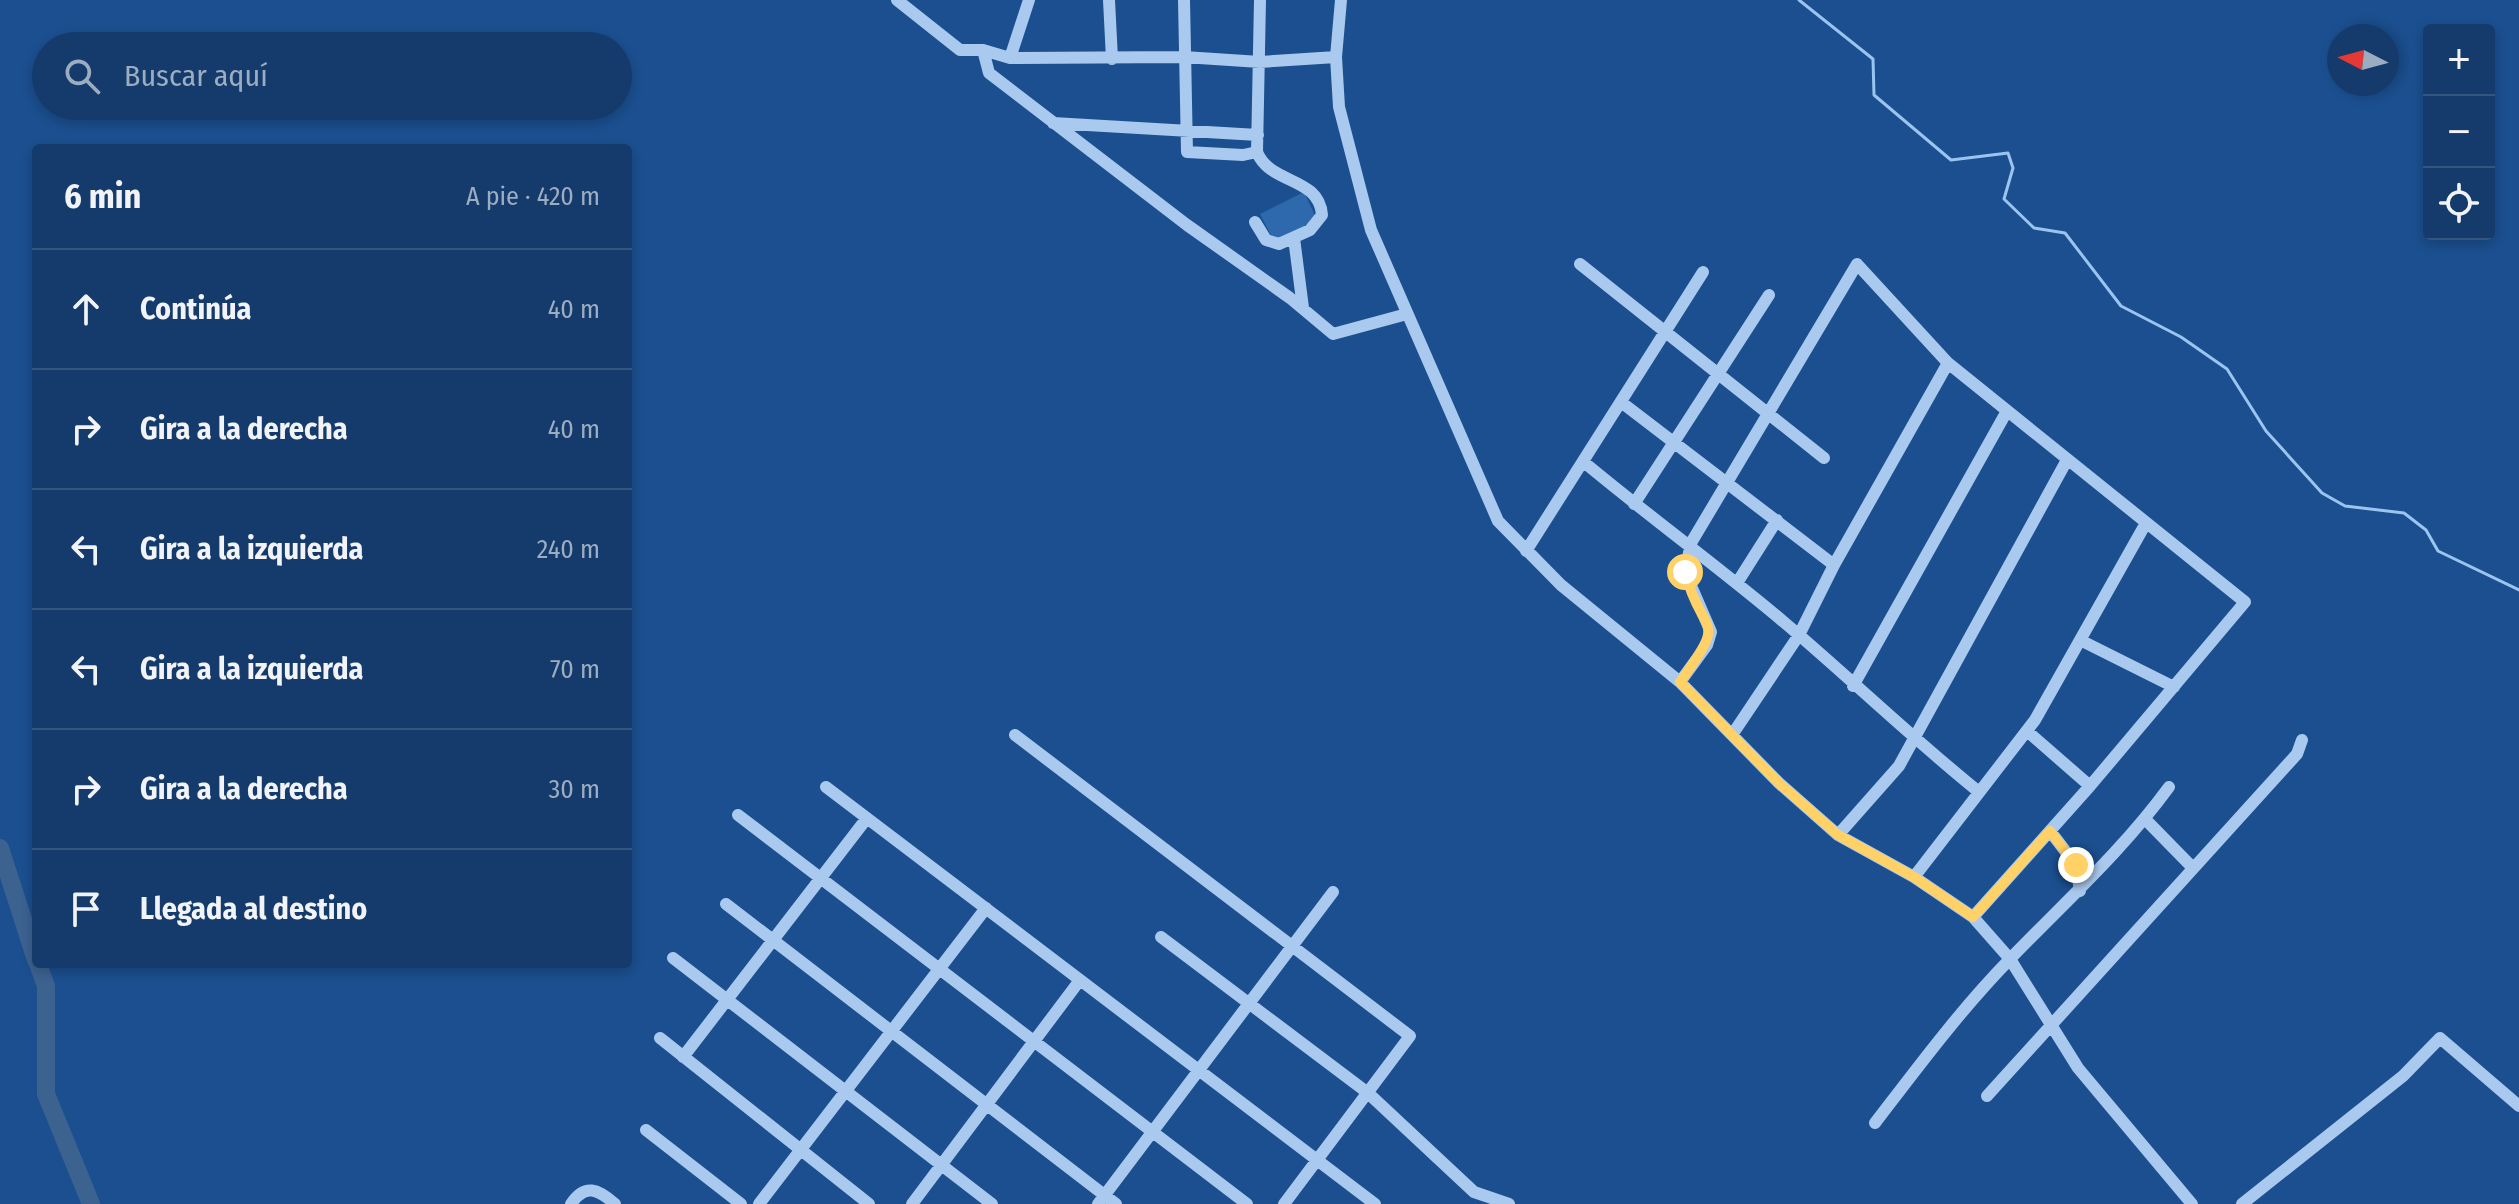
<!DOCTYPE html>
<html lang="es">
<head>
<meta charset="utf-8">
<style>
  :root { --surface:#143b6b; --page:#1d4271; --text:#f1f3f6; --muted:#9dadc1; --line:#33557e }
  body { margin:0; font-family:"Fira Sans Condensed",sans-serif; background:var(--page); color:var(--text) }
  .controls { position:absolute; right:24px; top:24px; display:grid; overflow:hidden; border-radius:8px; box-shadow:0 4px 12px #0003 }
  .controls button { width:72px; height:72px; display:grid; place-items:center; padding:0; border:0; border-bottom:2px solid var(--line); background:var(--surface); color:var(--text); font:40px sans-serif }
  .compass { position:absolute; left:2327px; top:24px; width:72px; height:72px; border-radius:50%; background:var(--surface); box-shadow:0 4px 12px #0003; rotate:276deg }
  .stop { position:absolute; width:24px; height:24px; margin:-18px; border:6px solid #ffd166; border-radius:50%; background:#fff }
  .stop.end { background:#ffd166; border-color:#fff; box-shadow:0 2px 8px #0008 }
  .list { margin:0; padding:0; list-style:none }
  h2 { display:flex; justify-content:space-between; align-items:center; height:104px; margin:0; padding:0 32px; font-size:34px }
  h2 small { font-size:26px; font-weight:400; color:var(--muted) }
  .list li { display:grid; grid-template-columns:52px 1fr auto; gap:24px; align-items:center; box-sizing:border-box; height:120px; padding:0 32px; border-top:2px solid var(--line) }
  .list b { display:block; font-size:30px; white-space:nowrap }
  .list em { font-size:26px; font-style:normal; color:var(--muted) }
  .icon { flex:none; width:44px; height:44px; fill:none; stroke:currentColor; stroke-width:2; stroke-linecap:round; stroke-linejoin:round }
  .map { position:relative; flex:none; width:2519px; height:1204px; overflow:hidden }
  .search { position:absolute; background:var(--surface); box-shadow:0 4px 12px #0003; left:32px; top:32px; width:600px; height:88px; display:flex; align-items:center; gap:20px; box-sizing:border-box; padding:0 28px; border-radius:44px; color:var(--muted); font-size:30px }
  .panel { position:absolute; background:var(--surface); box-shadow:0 4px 12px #0003; left:32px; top:144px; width:600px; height:824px; border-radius:8px }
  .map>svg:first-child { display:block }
  .green { fill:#2e69ad }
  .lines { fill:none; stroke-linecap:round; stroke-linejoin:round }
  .stream { stroke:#9cc4f0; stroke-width:3 }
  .river { stroke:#3c6290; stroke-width:18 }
  .minor { stroke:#a9c9ee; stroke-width:12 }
  .route { stroke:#ffd166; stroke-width:10 }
</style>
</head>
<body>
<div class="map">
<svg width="2519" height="1204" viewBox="0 0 2519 1204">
  <rect width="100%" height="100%" fill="#1b4f8f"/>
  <path class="green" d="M1304,192L1317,220L1274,241L1260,214Z"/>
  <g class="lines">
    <path class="stream" d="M1799,0L1873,59L1874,95L1951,160L2008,153L2013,168L2004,199L2034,228L2065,233L2121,306L2181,337L2227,369L2266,431L2322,493L2345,506L2404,513L2426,530L2438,551L2519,590"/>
    <path class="river" d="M0,848L36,960
      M38,964L46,986V1094L91,1204"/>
    <path class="minor" d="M897,0L960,50H983L989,73L1187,225L1290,298L1333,334L1407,314
      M1109,0L1112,59
      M1184,0L1187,152L1243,155L1257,152L1260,0
      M1341,0L1336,57L1339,107L1371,230L1498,521L1561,585L1680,682L1779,783L1838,835L1914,877L1973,917L2010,959L2078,1068L2192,1204
      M983,50L1010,58L1184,57L1260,62L1336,57
      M1010,58L1029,0
      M1053,123L1258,135
      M1255,222L1266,240L1279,244L1310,230L1322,215C1319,176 1270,185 1257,152
      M1294,238L1303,308
      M1580,264L1824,458
      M1621,402L1834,565
      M1585,463C1651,518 1720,568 1785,623C1851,679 1912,738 1979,792
      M1634,504L1769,295
      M1526,551L1703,272
      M1737,583L1777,520
      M2080,640L2174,687
      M1680,682L1707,645L1711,632L1685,572L1691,543L1857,264L1948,363L2245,602L2090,786L1973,917
      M1853,686L2007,411
      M2027,731L2090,786
      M1015,735L1410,1036L1284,1204
      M1732,735L1799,635L1834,565L1948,363
      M826,787L1375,1204
      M738,815L1247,1204
      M2145,819L2193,868
      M2050,831L2076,865L2080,891
      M1838,835L1899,766L2067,460
      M1914,877L2035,720L2146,523
      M726,904L1116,1204
      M1161,937L1368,1093L1474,1192L1509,1204
      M673,958L992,1204
      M660,1038L869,1204
      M683,1057L867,818
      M1987,1096L2297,754L2302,740
      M1875,1123C1918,1067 1961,1009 2011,958C2065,902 2123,850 2169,787
      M646,1130L741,1204
      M571,1204C585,1183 598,1189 615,1204
      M759,1204L986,908
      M912,1204L1080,980
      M1098,1204L1333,892
      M2242,1204L2403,1076L2440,1038L2519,1106"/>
  </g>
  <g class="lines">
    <path class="route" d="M1685,572C1702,639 1730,613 1680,682L1779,783L1838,835L1914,877L1973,917L2050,831L2076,865"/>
  </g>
</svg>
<div class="controls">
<button>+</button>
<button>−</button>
<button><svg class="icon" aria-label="locate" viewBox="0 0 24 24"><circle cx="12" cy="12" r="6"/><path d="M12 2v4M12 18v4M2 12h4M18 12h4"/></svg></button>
</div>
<svg class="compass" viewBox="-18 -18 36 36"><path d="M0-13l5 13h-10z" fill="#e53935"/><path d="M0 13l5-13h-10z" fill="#9dadc1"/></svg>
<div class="stop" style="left:1685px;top:572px"></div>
<div class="stop end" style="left:2076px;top:865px"></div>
<div class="search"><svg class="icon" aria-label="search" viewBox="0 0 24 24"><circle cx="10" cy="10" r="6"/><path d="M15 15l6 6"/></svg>Buscar aquí</div>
<section class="panel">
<h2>6 min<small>A pie · 420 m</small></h2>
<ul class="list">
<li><svg class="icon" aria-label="ahead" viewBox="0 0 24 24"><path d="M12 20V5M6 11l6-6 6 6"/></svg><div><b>Continúa</b></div><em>40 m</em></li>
<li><svg class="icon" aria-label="right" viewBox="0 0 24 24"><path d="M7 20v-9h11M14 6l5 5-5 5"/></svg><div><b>Gira a la derecha</b></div><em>40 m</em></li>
<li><svg class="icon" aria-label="left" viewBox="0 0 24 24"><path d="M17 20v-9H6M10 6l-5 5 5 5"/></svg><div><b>Gira a la izquierda</b></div><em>240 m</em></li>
<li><svg class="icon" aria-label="left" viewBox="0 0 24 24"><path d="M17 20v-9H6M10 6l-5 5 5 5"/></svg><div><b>Gira a la izquierda</b></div><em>70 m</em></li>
<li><svg class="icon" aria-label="right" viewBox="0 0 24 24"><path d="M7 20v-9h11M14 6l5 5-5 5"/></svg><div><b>Gira a la derecha</b></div><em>30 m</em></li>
<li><svg class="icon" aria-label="arrive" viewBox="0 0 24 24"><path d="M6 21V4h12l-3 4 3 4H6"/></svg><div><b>Llegada al destino</b></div></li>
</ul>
</section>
</div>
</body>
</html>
